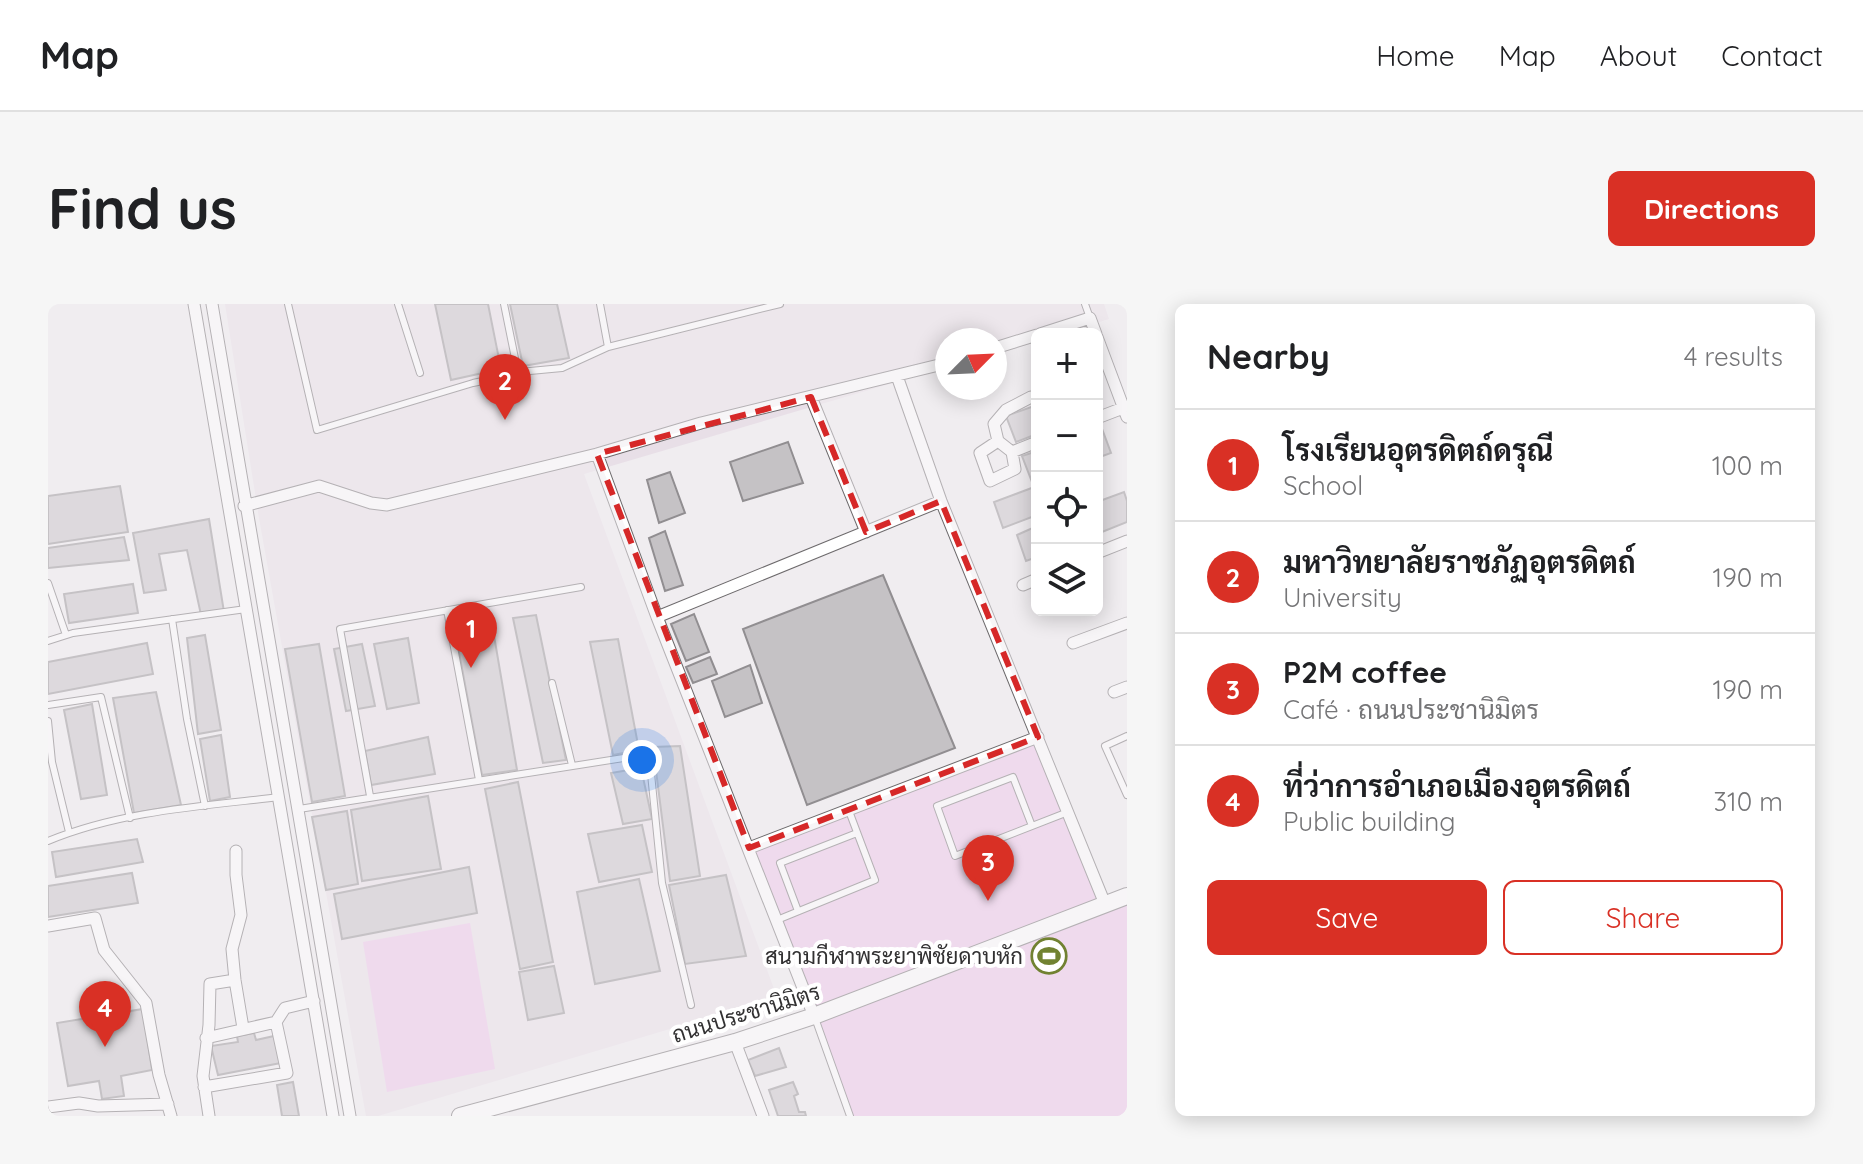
<!DOCTYPE html>
<html lang="en">
<head>
<meta charset="utf-8">
<style>
  :root { --surface:#fff; --page:#f6f6f6; --text:#202124; --muted:#757577; --line:#e0e0e0; --accent:#d93025 }
  body { margin:0; font-family:Quicksand,Sarabun,sans-serif; background:var(--page); color:var(--text) }
  .controls { position:absolute; right:24px; top:24px; display:grid; overflow:hidden; border-radius:12px; box-shadow:0 4px 20px #0003 }
  .controls button { width:72px; height:72px; display:grid; place-items:center; padding:0; border:0; border-bottom:2px solid var(--line); background:var(--surface); color:var(--text); font:40px sans-serif }
  .compass { position:absolute; left:887px; top:24px; width:72px; height:72px; border-radius:50%; background:var(--surface); box-shadow:0 4px 20px #0003; rotate:66deg }
  .you { position:absolute; left:594px; top:456px; width:28px; height:28px; margin:-20px; border:6px solid #fff; border-radius:50%; background:#1a73e8; box-shadow:0 0 0 12px #1a73e833 }
  .badge { display:grid; place-items:center; width:52px; height:52px; border-radius:50%; background:var(--accent); color:#fff; font-size:26px; font-weight:700 }
  .pin { position:absolute; translate:-50% -66px; filter:drop-shadow(0 2px 4px #0008) }
  .pin::after { content:''; position:absolute; top:42px; width:28px; height:24px; background:inherit; clip-path:polygon(0 0,100% 0,50% 100%) }
  .list { margin:0; padding:0; list-style:none }
  h2 { display:flex; justify-content:space-between; align-items:center; height:104px; margin:0; padding:0 32px; font-size:34px }
  h2 small { font-size:26px; font-weight:400; color:var(--muted) }
  .list li { display:grid; grid-template-columns:52px 1fr auto; gap:24px; align-items:center; box-sizing:border-box; height:112px; padding:0 32px; border-top:2px solid var(--line) }
  .list b { display:block; font-size:30px; white-space:nowrap }
  .list p { margin:0; font-size:26px; white-space:nowrap; color:var(--muted) }
  .list em { font-size:26px; font-style:normal; color:var(--muted) }
  .actions { display:flex; gap:16px; padding:24px 32px }
  .actions a { flex:1; padding:18px 0; border:2px solid var(--accent); border-radius:12px; text-align:center; font-size:28px; color:var(--accent) }
  .actions .main { background:var(--accent); color:#fff }
  .icon { flex:none; width:44px; height:44px; fill:none; stroke:currentColor; stroke-width:2; stroke-linecap:round; stroke-linejoin:round }
  .map { position:relative; flex:none; width:1079px; height:812px; overflow:hidden; border-radius:12px }
  header { display:flex; align-items:center; gap:48px; box-sizing:border-box; height:112px; padding:0 40px; background:var(--surface); border-bottom:2px solid var(--line) }
  header strong { font-size:38px }
  nav { display:flex; gap:44px; margin-inline-start:auto; font-size:28px }
  .intro { display:flex; align-items:center; justify-content:space-between; box-sizing:border-box; height:192px; padding:0 48px }
  h1 { margin:0; font-size:56px }
  .button { padding:20px 36px; border-radius:12px; background:var(--accent); color:#fff; font-size:28px; font-weight:700 }
  main { display:flex; gap:48px; padding:0 48px }
  aside { flex:1; background:var(--surface); border-radius:12px; box-shadow:0 4px 20px #0003 }
  .map>svg:first-child { display:block }
  .built { fill:#e8dfe7 }
  .green { fill:#eec3e9 }
  .building { fill:#c5c2c5; stroke:#918e91; stroke-width:2 }
  .lines { fill:none; stroke-linecap:round; stroke-linejoin:round }
  .service-casing { stroke:#6d6a6c; stroke-width:8 }
  .minor-casing { stroke:#6d6a6c; stroke-width:13 }
  .secondary-casing { stroke:#6d6a6c; stroke-width:18 }
  .service { stroke:#fff; stroke-width:6 }
  .minor { stroke:#fff; stroke-width:11 }
  .secondary { stroke:#fff; stroke-width:16 }
  .marked { fill:none; stroke:#d62828; stroke-width:6; stroke-dasharray:16 10; stroke-linejoin:round }
  .labels { text-anchor:middle; dominant-baseline:central; stroke-width:8; stroke-linejoin:round; paint-order:stroke }
  .poi-label { font-size:22px; fill:#323132; stroke:#fff; text-anchor:end }
  .street-label { font-size:22px; fill:#323132; stroke:#fff }
</style>
</head>
<body>
<header>
<strong>Map</strong>
<nav><a>Home</a><a>Map</a><a>About</a><a>Contact</a></nav>
</header>
<div class="intro"><h1>Find us</h1><a class="button">Directions</a></div>
<main>
<div class="map">
<svg width="1079" height="812" viewBox="0 0 1079 812">
  <rect width="100%" height="100%" fill="#f0edf0"/>
  <path class="built" d="M177,0H1056L1061,15L1011,30H989L947,49V36H899V63L536,170L729,693L330,812H318L211,214Z"/>
  <path class="green" d="M990,433L1057,599L1079,592V812H802L701,544Z
    M422,619L447,765L339,788L315,638Z"/>
  <path class="building" d="M387,0H440L453,65L403,76Z
    M462,0H509L521,54L475,62Z
    M989,101V130L968,138L958,112Z
    M1053,122L1063,149L1049,154V123Z
    M740,138L755,179L695,197L682,158Z
    M989,147V176L984,178L974,152Z
    M622,168L637,209L611,219L599,176Z
    M72,182L80,228L0,240V192Z
    M989,182V211L955,224L946,198Z
    M1076,188L1079,197V218L1049,230V198Z
    M161,215L176,308L153,311L139,246L111,250L118,286L96,289L85,229Z
    M989,222V253L978,257L969,231Z
    M617,227L635,281L617,287L601,234Z
    M76,233L81,256L0,264V244Z
    M835,271L907,444L759,501L695,325Z
    M85,280L90,309L21,319L16,290Z
    M646,310L661,348L638,357L623,320Z
    M488,311L518,456L495,459L465,314Z
    M444,320L469,466L434,471L407,327Z
    M157,331L173,426L150,430L139,334Z
    M360,334L371,399L339,405L326,340Z
    M570,335L591,446L565,451L542,338Z
    M99,339L105,370L0,390V358Z
    M271,340L297,492L264,498L237,345Z
    M314,340L327,402L298,407L286,345Z
    M662,353L669,370L645,379L638,363Z
    M702,361L714,399L677,413L664,377Z
    M108,388L133,501L86,509L65,394Z
    M44,400L59,491L33,495L16,406Z
    M173,431L182,493L162,497L152,435Z
    M380,433L387,470L323,481L317,447Z
    M632,442L652,572L622,577L605,443Z
    M593,464L604,515L575,520L563,469Z
    M470,478L505,658L472,665L437,485Z
    M380,492L393,565L314,577L303,506Z
    M299,507L310,580L278,586L264,513Z
    M594,521L604,568L551,578L540,530Z
    M89,535L95,558L8,573L4,548Z
    M421,563L429,609L294,635L286,590Z
    M84,569L90,599L0,613V582Z
    M678,571L698,652L637,660L621,581Z
    M591,575L612,667L547,680L529,588Z
    M506,662L516,709L480,716L471,668Z
    M95,705L104,766L73,772L76,792L54,795L51,777L20,782L9,719Z
    M206,729L208,736L226,732L233,759L170,771L163,742L190,738L189,732Z
    M731,744L738,763L707,772L700,756Z
    M245,778L251,812H234L229,781Z
    M745,778L750,790L746,792L751,808H757L758,812H730L721,786Z"/>
  <g class="lines">
    <defs>
      <path id="service" d="M240,0L269,126L425,79L482,67L514,64L560,43L732,0
        M350,0L372,69
        M456,0L470,69
        M552,0L560,43
        M1037,0L1042,14
        M0,279L18,331
        M399,306L431,476
        M124,315L139,415L157,502
        M0,337L25,329L198,305
        M504,379L524,461
        M0,401L53,393L82,514
        M0,417L4,458L21,528
        M1079,432L1057,442L1079,491
        M322,492L292,325L533,283
        M251,505L601,450L614,579L643,701
        M984,522L965,473L889,502L907,552L1020,508
        M0,537C72,507 155,502 232,493
        M750,607L732,559L809,529
        M729,616L827,576L801,507
        M767,714L802,812"/>
      <path id="minor" d="M146,0L285,812
        M164,0L302,812
        M992,30L1042,14L1048,30
        M1049,33L1079,113
        M947,44L989,31
        M849,72L893,197L1057,600
        M763,93L818,228
        M1049,114L1075,104
        M950,137L932,149L942,177L967,165L964,148L950,137L946,120L958,106L983,93
        M964,148L989,138
        M549,150L609,313L766,712
        M196,202L271,182L323,199L339,201L549,150L653,119L899,59
        M1049,249L1079,237
        M975,281L989,275
        M609,313L893,197
        M1025,339L1079,319
        M1066,388L1079,383
        M701,544L990,433
        M188,547V571L193,611L184,645L187,676L195,724
        M0,622L47,614L56,646L98,699L111,771L123,812
        M228,718L237,704L266,697
        M687,738L715,812
        M156,783L239,769L228,718L158,734
        M0,803L31,799L50,802L120,800
        M161,812L155,772L161,721L162,680L187,676"/>
      <path id="secondary" d="M412,812L687,738L766,712L1079,592"/>
    </defs>
    <use href="#service" class="service-casing"/>
    <use href="#minor" class="minor-casing"/>
    <use href="#secondary" class="secondary-casing"/>
    <use href="#service" class="service"/>
    <use href="#minor" class="minor"/>
    <use href="#secondary" class="secondary"/>
  </g>
  <path d="M0 0H1079V812H0ZM763,93L818,228L893,197L990,433L701,544L549,150Z" fill="#f0edf0" fill-opacity=".55" fill-rule="evenodd"/>
  <path class="marked" d="M763,93L818,228L893,197L990,433L701,544L549,150Z"/>
  <defs>
    <symbol id="stadium-ring" viewBox="-11 -11 22 22"><circle r="9.5" fill="#fff" stroke="#718231" stroke-width="1.5"/><path d="M0-5a6.5 5 0 1 0 0 10a6.5 5 0 1 0 0-10ZM-3.5-1.8h7v3.6h-7Z" fill="#718231"/></symbol>
  </defs>
  <g fill-rule="evenodd">
    <use href="#stadium-ring" x="981" y="632" width="40" height="40"/>
  </g>
  <g class="labels">
    <g class="poi-label">
      <text x="975" y="652">สนามกีฬาพระยาพิชัยดาบหัก</text>
    </g>
    <g class="street-label">
      <text transform="translate(698 709) rotate(-17)">ถนนประชานิมิตร</text>
    </g>
  </g>
</svg>
<div class="controls">
<button>+</button>
<button>−</button>
<button><svg class="icon" aria-label="locate" viewBox="0 0 24 24"><circle cx="12" cy="12" r="6"/><path d="M12 2v4M12 18v4M2 12h4M18 12h4"/></svg></button>
<button><svg class="icon" aria-label="layers" viewBox="0 0 24 24"><path d="M12 4l9 5-9 5-9-5zM3 14l9 5 9-5"/></svg></button>
</div>
<svg class="compass" viewBox="-18 -18 36 36"><path d="M0-13l5 13h-10z" fill="#e53935"/><path d="M0 13l5-13h-10z" fill="#757577"/></svg>
<div class="you"></div>
<div class="pin badge" style="left:423px;top:364px">1</div>
<div class="pin badge" style="left:457px;top:116px">2</div>
<div class="pin badge" style="left:940px;top:597px">3</div>
<div class="pin badge" style="left:57px;top:743px">4</div>
</div>
<aside>
<h2>Nearby<small>4 results</small></h2>
<ul class="list">
<li><span class="badge">1</span><div><b>โรงเรียนอุตรดิตถ์ดรุณี</b><p>School</p></div><em>100 m</em></li>
<li><span class="badge">2</span><div><b>มหาวิทยาลัยราชภัฏอุตรดิตถ์</b><p>University</p></div><em>190 m</em></li>
<li><span class="badge">3</span><div><b>P2M coffee</b><p>Café · ถนนประชานิมิตร</p></div><em>190 m</em></li>
<li><span class="badge">4</span><div><b>ที่ว่าการอำเภอเมืองอุตรดิตถ์</b><p>Public building</p></div><em>310 m</em></li>
</ul>
<div class="actions"><a class="main">Save</a><a>Share</a></div>
</aside>
</main>
</body>
</html>
